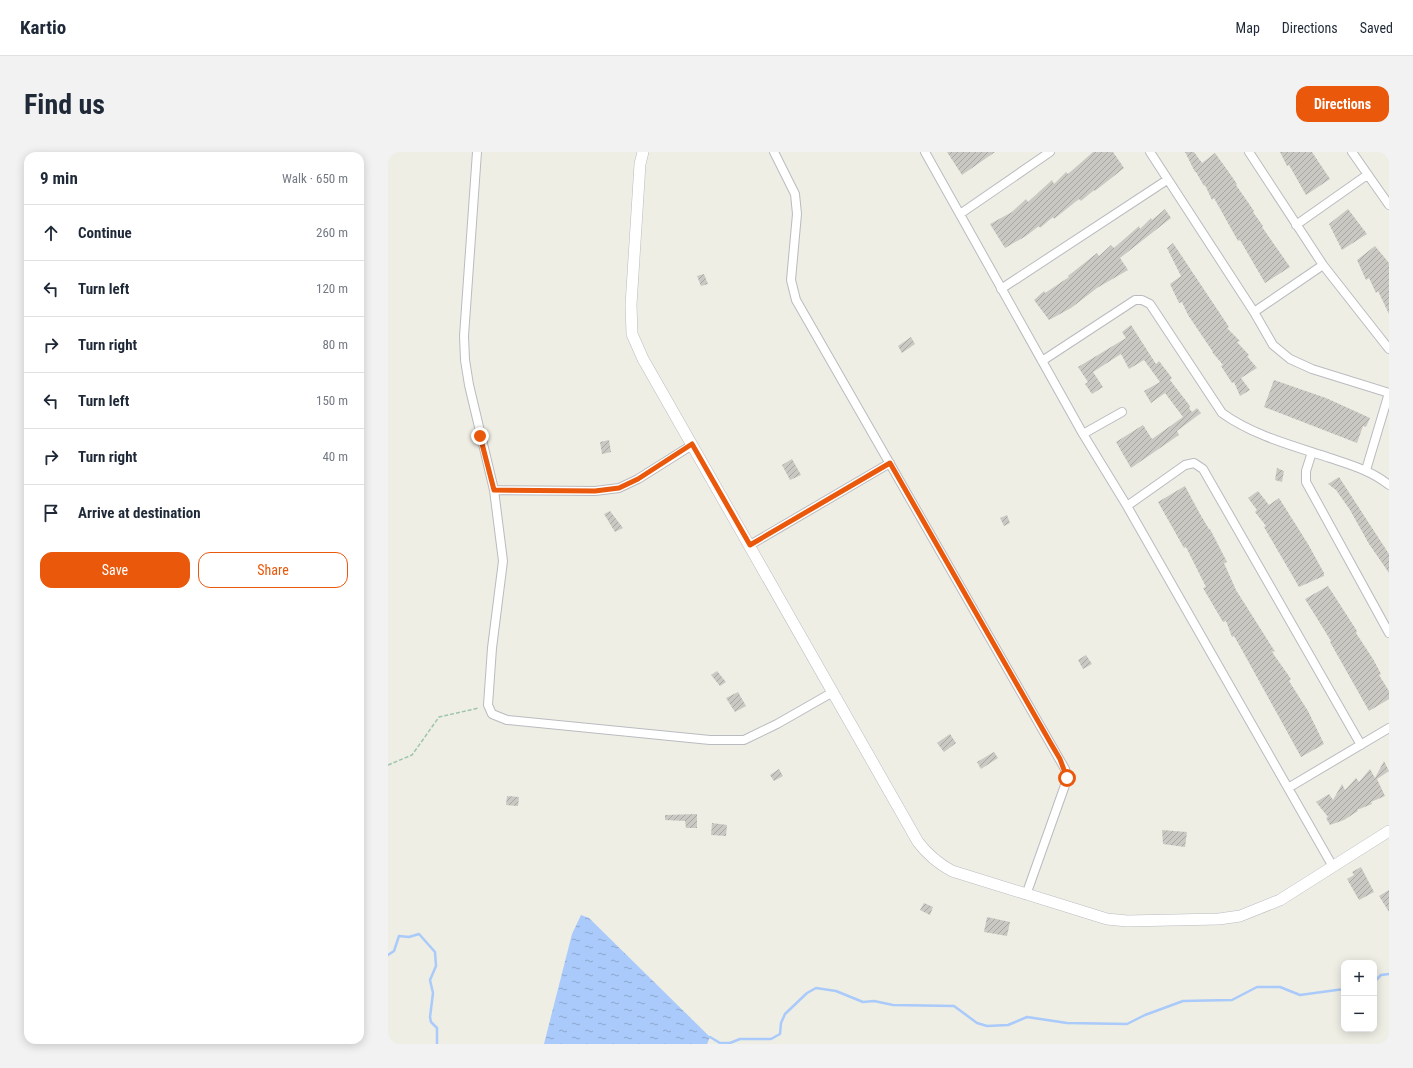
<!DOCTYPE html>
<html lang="en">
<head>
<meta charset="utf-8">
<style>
  :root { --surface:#fff; --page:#f2f2f3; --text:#1f2937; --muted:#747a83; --line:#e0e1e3; --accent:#ea580c }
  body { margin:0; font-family:"Roboto Condensed",sans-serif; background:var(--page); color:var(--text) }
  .controls { position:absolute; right:12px; bottom:12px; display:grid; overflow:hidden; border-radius:8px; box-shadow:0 2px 10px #0003 }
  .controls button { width:36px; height:36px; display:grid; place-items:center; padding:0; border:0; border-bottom:1px solid var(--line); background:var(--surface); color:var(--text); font:20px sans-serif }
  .stop { position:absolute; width:12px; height:12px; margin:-9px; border:3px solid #ea580c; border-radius:50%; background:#fff }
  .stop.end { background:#ea580c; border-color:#fff; box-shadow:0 1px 4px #0008 }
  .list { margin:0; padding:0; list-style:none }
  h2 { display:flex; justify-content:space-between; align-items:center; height:52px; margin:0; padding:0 16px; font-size:17px }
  h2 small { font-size:13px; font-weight:400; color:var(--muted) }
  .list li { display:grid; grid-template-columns:26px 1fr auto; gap:12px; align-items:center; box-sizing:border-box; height:56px; padding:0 16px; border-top:1px solid var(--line) }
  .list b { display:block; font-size:15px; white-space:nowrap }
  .list em { font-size:13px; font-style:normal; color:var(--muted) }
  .actions { display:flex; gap:8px; padding:12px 16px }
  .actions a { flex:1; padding:9px 0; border:1px solid var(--accent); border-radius:12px; text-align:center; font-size:14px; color:var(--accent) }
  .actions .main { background:var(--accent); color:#fff }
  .icon { flex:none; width:22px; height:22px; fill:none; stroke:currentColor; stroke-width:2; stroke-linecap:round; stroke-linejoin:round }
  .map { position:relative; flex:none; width:1001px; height:892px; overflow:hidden; border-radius:12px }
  header { display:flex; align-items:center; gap:24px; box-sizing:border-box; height:56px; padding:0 20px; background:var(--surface); border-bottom:1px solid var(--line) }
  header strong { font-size:19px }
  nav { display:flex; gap:22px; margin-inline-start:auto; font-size:14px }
  .intro { display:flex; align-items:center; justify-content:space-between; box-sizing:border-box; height:96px; padding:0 24px }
  h1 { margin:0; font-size:28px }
  .button { padding:10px 18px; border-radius:12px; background:var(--accent); color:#fff; font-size:14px; font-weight:700 }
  main { display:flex; gap:24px; padding:0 24px }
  aside { flex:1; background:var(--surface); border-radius:12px; box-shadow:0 2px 10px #0003 }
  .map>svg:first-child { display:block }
  .water { fill:url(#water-ripples) }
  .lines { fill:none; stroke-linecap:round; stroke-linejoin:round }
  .stream { stroke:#a9cafa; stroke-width:2.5 }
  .building { fill:url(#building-hatch) }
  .minor-casing { stroke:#babbc0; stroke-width:10 }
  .tertiary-casing { stroke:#babbc0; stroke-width:12 }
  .path { stroke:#9dc4ae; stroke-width:1.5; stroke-dasharray:4 2; stroke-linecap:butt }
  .minor { stroke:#fff; stroke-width:8 }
  .tertiary { stroke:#fff; stroke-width:11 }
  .route { stroke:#ea580c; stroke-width:5 }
</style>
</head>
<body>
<header>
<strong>Kartio</strong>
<nav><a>Map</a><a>Directions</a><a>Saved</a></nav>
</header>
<div class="intro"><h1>Find us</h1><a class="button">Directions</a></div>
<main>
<aside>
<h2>9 min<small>Walk · 650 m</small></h2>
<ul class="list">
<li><svg class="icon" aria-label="ahead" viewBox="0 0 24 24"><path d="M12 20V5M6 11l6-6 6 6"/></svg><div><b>Continue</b></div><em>260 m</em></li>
<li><svg class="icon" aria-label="left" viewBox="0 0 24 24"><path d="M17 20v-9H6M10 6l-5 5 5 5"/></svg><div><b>Turn left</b></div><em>120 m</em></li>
<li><svg class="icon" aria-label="right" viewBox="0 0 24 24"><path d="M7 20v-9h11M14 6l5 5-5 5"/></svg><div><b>Turn right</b></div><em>80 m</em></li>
<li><svg class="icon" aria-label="left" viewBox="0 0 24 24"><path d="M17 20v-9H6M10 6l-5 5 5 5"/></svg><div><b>Turn left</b></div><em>150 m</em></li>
<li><svg class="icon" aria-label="right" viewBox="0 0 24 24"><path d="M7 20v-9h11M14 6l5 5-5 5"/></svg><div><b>Turn right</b></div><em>40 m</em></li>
<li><svg class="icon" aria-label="arrive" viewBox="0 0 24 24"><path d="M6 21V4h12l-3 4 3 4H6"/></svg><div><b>Arrive at destination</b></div></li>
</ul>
<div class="actions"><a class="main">Save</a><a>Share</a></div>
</aside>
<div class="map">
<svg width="1001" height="892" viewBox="0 0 1001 892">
  <defs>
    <pattern id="water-ripples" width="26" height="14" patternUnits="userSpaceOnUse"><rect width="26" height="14" fill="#a9cafa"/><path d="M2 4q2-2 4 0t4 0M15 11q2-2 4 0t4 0" fill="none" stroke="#8da7ce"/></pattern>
    <pattern id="building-hatch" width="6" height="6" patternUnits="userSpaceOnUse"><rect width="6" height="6" fill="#cac8c2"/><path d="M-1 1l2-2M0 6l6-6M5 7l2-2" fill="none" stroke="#a7a6a1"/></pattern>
  </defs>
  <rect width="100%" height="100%" fill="#eeeee5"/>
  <path class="water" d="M193,763L201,766L322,885L319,892H156L184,782Z"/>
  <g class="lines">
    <path class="stream" d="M0,803L6,799L11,784L21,785L31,782L47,800L48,814L42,828L45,841L42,865L43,870L49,876V892
      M986,830L993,823L1001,822
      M322,885L332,891H342L352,887H383L392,882L393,871L397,862L419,841L428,836L448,839L475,850L486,849L505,853L566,854L589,871L599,874L620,873L639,865L679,871L739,872L757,863L795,849L844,848L869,835H892L912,843L956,837"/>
  </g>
  <path class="building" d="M559,0H607L574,23Z
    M705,0H725L736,16L707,39L706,38L693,49L691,47L666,67L665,65L652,76L651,74L638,84L617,96L602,72L624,60L638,47L640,50L664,28L666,32L678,20L680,22Z
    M797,0H806L814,11L827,1L840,19L849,32L848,33L866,59L865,60L875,74L874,75L902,115L877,131L852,88L850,89L826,46L824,48L817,33L816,34L808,20H807Z
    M892,0H924L942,27L918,43L901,13L899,14Z
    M777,57L783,66L732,106L740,118L709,136L683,156L661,168L646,148L656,139L657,141L681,125L680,124L709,101L711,104L723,93L726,96L751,74L752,77L763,66L764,68Z
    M960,57L979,82L954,98L941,72Z
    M785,91L841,175L839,176L852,189L849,190L861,203L859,204L869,216L853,226L862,238L852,244L846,230L844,231L833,214L835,213L824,200H825L800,163L794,150L791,151L782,132L793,124L779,96Z
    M987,94L1001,111V162L990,139L988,141L981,126L978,128L969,108Z
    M316,122L320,132L313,134L309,124Z
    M743,173L768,212L771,209L784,226L782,228L802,254L801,256L804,260L809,256L813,261L789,279L791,283L743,316L728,290L755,273L764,287L795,265L777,241L763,251L756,239L772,230L756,208L741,217L733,202L705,220L715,235L704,242L697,232L700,230L690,215L738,186L734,180Z
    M523,185L527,192L514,201L510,194Z
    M886,228L938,246L982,266L978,275L975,274L969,291L876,255Z
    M221,288L223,300L214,302L212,290Z
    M404,307L413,323L402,328L394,313Z
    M889,316L896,319L894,330L887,328Z
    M951,325L1001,402V421L981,392L962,358L948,338L940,332Z
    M797,334L812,362L821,377H822L839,410L836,411L848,438L884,495L887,499L884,500L903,527L901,529L920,559L936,592L913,605L854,498L846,484L844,485L838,469L835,470L815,436L818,435L798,395L796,396L770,350Z
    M870,339L881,353L891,346L920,392L936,421V424L911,435L876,375L878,374L867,360L869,358L860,346Z
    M222,359L235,376L227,380L216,362Z
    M619,363L622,371L616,374L612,366Z
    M940,434L969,479L968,481L985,507L993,522L991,523L1001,539V547L981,559L942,490L943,489L917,447Z
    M698,503L704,512L695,517L690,508Z
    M329,519L338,530L332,534L323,523Z
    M350,540L358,554L347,560L338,546Z
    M562,582L568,591L556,600L549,591Z
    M606,600L610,606L593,617L589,610Z
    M996,609L1001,619L989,627L997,644L983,650L984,652L969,658L970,659L956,668L942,673L938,666L940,665L928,650L941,642L945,648L954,632L957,638L968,626L971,630L982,617L987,626Z
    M391,617L395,624L386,629L382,623Z
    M119,644L131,645L130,654L118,653Z
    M309,662V676H298L297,669L277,668V663Z
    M324,671L339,673L338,684L323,683Z
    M774,678L799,680L797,695L775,692Z
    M973,715L986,740L971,748L959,727L966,723L964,720Z
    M1001,738V760L991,744Z
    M536,751L545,755L542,763L532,758Z
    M599,765L622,770L619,784L596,780Z"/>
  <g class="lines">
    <defs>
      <path id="minor" d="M89,0L76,184L77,208L81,233L106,338L115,409L104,496L100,553L104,562L119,568L322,588H356L389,572L445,540
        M386,0L407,42L409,62L403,128L408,148L677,617L679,626L676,636L638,743
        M537,0L695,282L739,354L944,713
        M762,0L866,160L885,193L902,207L924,217L1001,241
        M861,0L935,113L1001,197
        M964,0L1001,53
        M572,62L662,0
        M908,73L979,23
        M613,137L779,28
        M866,160L935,113
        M654,209L747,148H754L762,152L834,261C866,284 906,294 942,306C963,313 984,319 1001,333
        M695,282L734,260
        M924,300L918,319V330L1001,481
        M978,318L1001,241
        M106,338L207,339L231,336L250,327L304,293
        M739,354L797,313L806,311L815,317L973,593
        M362,393L502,311
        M900,636L1001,576"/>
      <path id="tertiary" d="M255,0L252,12L243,153L244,182L255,207L530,690C540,703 549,711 564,719L719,767L739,769L831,767L852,764L892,748L1001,679"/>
    </defs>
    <use href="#minor" class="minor-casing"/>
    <use href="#tertiary" class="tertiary-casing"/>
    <path class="path" d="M0,613L24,603L51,565L91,556"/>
    <use href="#minor" class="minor"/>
    <use href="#tertiary" class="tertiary"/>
  </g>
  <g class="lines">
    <path class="route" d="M92,284L106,338L207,339L231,336L250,327L304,292L362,393L502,311L662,590L672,607L679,626"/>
  </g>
</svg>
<div class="controls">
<button>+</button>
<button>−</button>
</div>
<div class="stop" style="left:679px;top:626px"></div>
<div class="stop end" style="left:92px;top:284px"></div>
</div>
</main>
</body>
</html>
